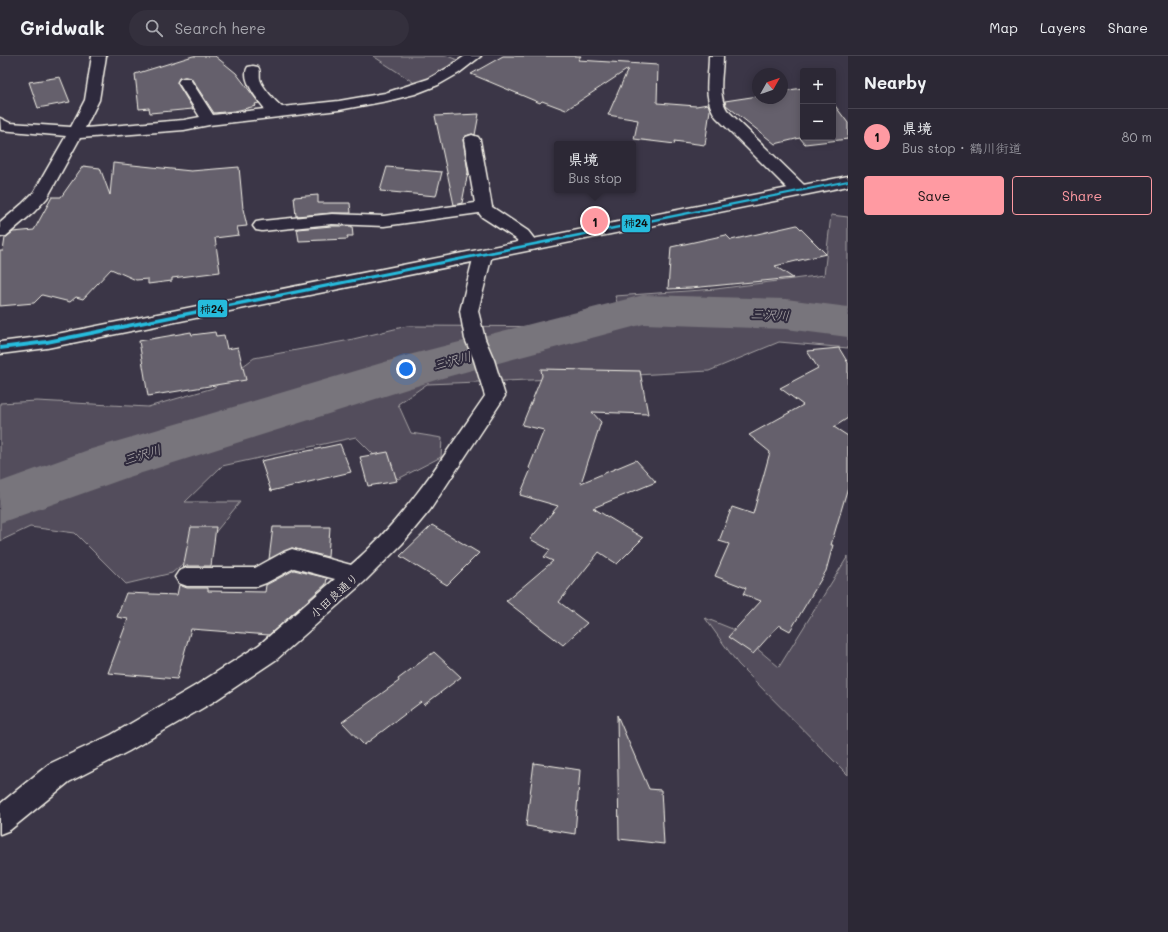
<!DOCTYPE html>
<html lang="en">
<head>
<meta charset="utf-8">
<style>
  :root { --surface:#2c2835; --page:#34303d; --text:#f1f3f6; --muted:#a6a6ad; --line:#484450; --accent:#ff9aa2 }
  body { margin:0; font-family:Mali,"Klee One",sans-serif; background:var(--page); color:var(--text) }
  .controls { position:absolute; right:12px; top:12px; display:grid; overflow:hidden; border-radius:4px; box-shadow:0 2px 10px #0003 }
  .controls button { width:36px; height:36px; display:grid; place-items:center; padding:0; border:0; border-bottom:1px solid var(--line); background:var(--surface); color:var(--text); font:20px sans-serif }
  .compass { position:absolute; left:752px; top:12px; width:36px; height:36px; border-radius:50%; background:var(--surface); box-shadow:0 2px 10px #0003; rotate:50deg }
  .you { position:absolute; left:406px; top:313px; width:14px; height:14px; margin:-10px; border:3px solid #fff; border-radius:50%; background:#1a73e8; box-shadow:0 0 0 6px #1a73e833 }
  .badge { display:grid; place-items:center; width:26px; height:26px; border-radius:50%; background:var(--accent); color:#111; font-size:13px; font-weight:700 }
  .pin { position:absolute; translate:-50% -50%; border:2px solid #fff; box-shadow:0 1px 4px #0006 }
  .popup { position:absolute; left:554px; top:85px; width:82px; height:52px; box-sizing:border-box; display:grid; place-content:center; border-radius:4px; background:var(--surface); filter:drop-shadow(0 1px 3px #0005); font-size:13px; white-space:nowrap; color:var(--muted) }
  .popup b { font-size:15px; color:var(--text) }
  .popup::after { content:''; position:absolute; left:50%; top:100%; margin-left:-8px; border:8px solid transparent; border-top-color:var(--surface) }
  .list { margin:0; padding:0; list-style:none }
  h2 { display:flex; justify-content:space-between; align-items:center; height:52px; margin:0; padding:0 16px; font-size:17px }
  h2 small { font-size:13px; font-weight:400; color:var(--muted) }
  .list li { display:grid; grid-template-columns:26px 1fr auto; gap:12px; align-items:center; box-sizing:border-box; height:56px; padding:0 16px; border-top:1px solid var(--line) }
  .list b { display:block; font-size:15px; white-space:nowrap }
  .list p { margin:0; font-size:13px; white-space:nowrap; color:var(--muted) }
  .list em { font-size:13px; font-style:normal; color:var(--muted) }
  .actions { display:flex; gap:8px; padding:12px 16px }
  .actions a { flex:1; padding:9px 0; border:1px solid var(--accent); border-radius:4px; text-align:center; font-size:14px; color:var(--accent) }
  .actions .main { background:var(--accent); color:#111 }
  .icon { flex:none; width:22px; height:22px; fill:none; stroke:currentColor; stroke-width:2; stroke-linecap:round; stroke-linejoin:round }
  .map { position:relative; flex:none; width:848px; height:876px; overflow:hidden }
  header { display:flex; align-items:center; gap:24px; box-sizing:border-box; height:56px; padding:0 20px; background:var(--surface); border-bottom:1px solid var(--line) }
  header strong { font-size:19px }
  nav { display:flex; gap:22px; margin-inline-start:auto; font-size:14px }
  .search { width:280px; height:36px; background:var(--page); display:flex; align-items:center; gap:10px; box-sizing:border-box; padding:0 14px; border-radius:22px; color:var(--muted); font-size:15px }
  main { display:flex }
  aside { flex:1; background:var(--surface) }
  .map>svg:first-child { display:block }
  .green { fill:#534e5c; stroke:#a4a0a2 }
  .lines { fill:none; stroke-linecap:round; stroke-linejoin:round }
  .river { fill:#78747b; fill-rule:evenodd }
  .building { fill:#65616c; stroke:#f4f1e8 }
  .minor-casing { stroke:#f4f1e8; stroke-width:3 }
  .primary-casing { stroke:#f4f1e8; stroke-width:3 }
  .minor { fill:#2f2a3d; fill-rule:evenodd }
  .primary { fill:#2f2a3d; fill-rule:evenodd }
  .bus-1-casing { stroke:#2f2a3d; stroke-width:3 }
  .bus-1 { fill:#26bcdd; fill-rule:evenodd }
  .labels { text-anchor:middle; dominant-baseline:central; stroke-width:4; stroke-linejoin:round; paint-order:stroke }
  .street-label { font-size:12px; fill:#f4f1e8; stroke:#2f2a3d }
  .water-label { font-size:13px; font-style:italic; fill:#b6b2b2; stroke:#2f2a3d }
  .line-badge { stroke:#2f2a3d; stroke-width:1.5 }
  .pale-badge-label { font-size:11px; text-anchor:middle; font-weight:bold; fill:#111 }
</style>
</head>
<body>
<header>
<strong>Gridwalk</strong>
<div class="search"><svg class="icon" aria-label="search" viewBox="0 0 24 24"><circle cx="10" cy="10" r="6"/><path d="M15 15l6 6"/></svg>Search here</div>
<nav><a>Map</a><a>Layers</a><a>Share</a></nav>
</header>
<main>
<div class="map">
<svg width="848" height="876" viewBox="0 0 848 876">
  <rect width="100%" height="100%" fill="#3b3647"/>
  <filter id="ink" filterUnits="userSpaceOnUse"><feTurbulence type="fractalNoise" baseFrequency=".025" numOctaves="2"/><feDisplacementMap in="SourceGraphic" scale="8" xChannelSelector="R" yChannelSelector="G"/><feConvolveMatrix kernelMatrix="1 2 1 2 8 2 1 2 1" color-interpolation-filters="sRGB"/></filter>
  <g filter="url(#ink)">
    <path class="green" d="M373,0H447L463,6L441,18L416,28Z
      M831,159L848,161V292L779,286L709,315L581,322L427,328L398,348L411,377L442,382L441,401L398,423L356,381L222,410L185,446H240L205,489L172,517L126,528L75,477L30,471L0,485V347L37,345L148,351L213,332L254,302L345,285L407,270L625,271L615,240L716,233L824,219Z
      M848,500V719L738,608L705,562L735,574L779,611Z"/>
    <g class="lines">
      <path class="river" d="M643,239L786,243L848,251V281L786,273L644,268L439,323L126,422L0,467V426L88,394L405,300Z"/>
    </g>
    <path class="building" d="M193,0H215L236,17L259,47L255,48L256,50L235,55L214,57L191,22L185,21L179,22L177,27L193,53L150,57L149,52L139,53L135,18Z
      M503,0H581L578,4L658,9L657,47L696,50L708,48L710,54L705,89L674,85L675,88L634,83L638,64L608,59L628,13L566,54L542,45L540,47L471,18Z
      M60,21L70,46L38,52L29,26Z
      M803,32V81H833V47L848,67V83L805,88L800,82L775,88L726,49L725,45L758,40V42H782V35Z
      M479,58L475,79L472,78L466,80L463,83L468,116L462,147L454,149L435,60Z
      M113,107L191,115L239,111L243,153L247,170L237,171L239,179L215,182L220,216L172,222V225L148,228V223L136,224L111,213L83,243L76,241L70,246L42,239L34,247L0,250V195H3L5,182L13,176L34,174L52,141H61L83,110L100,112L110,139Z
      M387,111L442,116L436,140L380,135Z
      M318,139V147H350L351,157H332L296,160L294,141Z
      M797,169L826,198L775,210L793,222L691,232L668,233L671,191L726,179L731,184Z
      M332,170H352L353,180H347L348,183L299,185L297,173Z
      M191,276L192,279L215,276L216,280L224,279L227,293L238,291L246,324L148,340L139,285Z
      M839,292L848,307V362L834,371L848,380V431L831,489H833L826,515L790,575L779,569L753,598L728,581L761,545L743,538L746,532L715,520L729,488L719,485L732,451L753,458L770,396L749,379L803,349L780,332L818,312L807,295Z
      M541,313L640,315L648,358L592,356L601,366L581,427L636,404L656,426L593,452L643,482L617,508L599,496L559,546L587,567L563,589L506,545L553,505L544,501L550,494L530,483L558,450L520,439L531,413L529,412L544,374L522,369L542,320Z
      M340,388L351,416L271,435L261,405Z
      M388,396L397,425L368,430L360,401Z
      M432,469L479,497L447,529L400,500Z
      M191,471H216L211,510H187L183,512Z
      M273,471H330L328,501L292,492L269,503Z
      M294,514L327,522L326,528L269,579L191,573L177,623L108,617L128,563L117,561L126,537L177,539L179,529L187,532H208V535L265,536L266,529Z
      M434,596L461,621L424,649L421,646L364,689L342,666L399,625L398,623Z
      M617,659L649,733L661,734L664,788L619,783Z
      M534,707L580,714L575,778L526,770Z"/>
    <g class="lines">
      <defs>
        <path id="minor" d="M92,0H106L99,44L85,72L184,64L200,61L178,26L180,23L185,22L190,23L213,59L265,53C258,44 240,22 248,11L253,10L258,11C261,15 259,18 260,23C262,31 276,46 282,51L339,45L385,37L428,23L449,11L465,0H481L459,17L438,29L415,38L387,45L339,54L209,69L184,74L80,82L47,142L34,156L6,180L0,181V167L22,148L34,136L66,80L1,74L0,62L10,67L71,71L85,44Z
          M709,0H723C723,18 717,38 727,54L805,130L807,134L805,138L799,139L793,138L716,61C702,39 709,24 709,0Z
          M472,79L478,81L480,84L492,151L528,175L539,189L536,193L530,194L524,193L516,183L482,161L479,157L384,170L332,168L262,175L256,174L253,170L256,166L262,165L332,158L384,160L475,147L464,84L466,81Z
          M483,194L489,195L492,199L478,255L485,283L494,304L505,340L430,454L402,488L364,526L277,603L213,646L129,695L69,726L10,774L0,778V748L49,708L111,679L195,630L259,589L335,523L294,512L266,527L258,530H187L179,527L175,521L179,515L187,512H255L284,496L292,493L351,509C406,462 444,399 485,340L474,304L465,283L460,255L474,199L477,195Z"/>
        <path id="primary" d="M848,120V130L47,292L0,298V286L47,280Z"/>
      </defs>
      <use href="#minor" class="minor-casing"/>
      <use href="#primary" class="primary-casing"/>
      <use href="#minor" class="minor"/>
      <use href="#primary" class="primary"/>
      <defs>
        <path id="bus-1" d="M848,124V126L47,288L0,294V290L47,284Z"/>
      </defs>
      <use href="#bus-1" class="bus-1-casing"/>
      <use href="#bus-1" class="bus-1"/>
    </g>
  </g>
  <g class="labels">
    <g class="street-label">
      <text transform="translate(334 539) rotate(-42)">小田良通り</text>
    </g>
    <g class="water-label">
      <text transform="translate(770 258) rotate(3)">三沢川</text>
      <text transform="translate(452 304) rotate(-15)">三沢川</text>
      <text transform="translate(142 398) rotate(-17)">三沢川</text>
    </g>
  </g>
  <g class="line-badge">
    <rect x="621" y="158" width="30" height="19" rx="4" fill="#26bcdd"/>
    <rect x="197" y="243" width="31" height="19" rx="4" fill="#26bcdd"/>
  </g>
  <g class="pale-badge-label">
    <text x="636" y="171">柿24</text>
    <text x="212" y="257">柿24</text>
  </g>
</svg>
<div class="controls">
<button>+</button>
<button>−</button>
</div>
<svg class="compass" viewBox="-18 -18 36 36"><path d="M0-13l5 13h-10z" fill="#e53935"/><path d="M0 13l5-13h-10z" fill="#a6a6ad"/></svg>
<div class="you"></div>
<div class="pin badge" style="left:595px;top:165px">1</div>
<div class="popup"><b>県境</b>Bus stop</div>
</div>
<aside>
<h2>Nearby<small></small></h2>
<ul class="list">
<li><span class="badge">1</span><div><b>県境</b><p>Bus stop · 鶴川街道</p></div><em>80 m</em></li>
</ul>
<div class="actions"><a class="main">Save</a><a>Share</a></div>
</aside>
</main>
</body>
</html>
